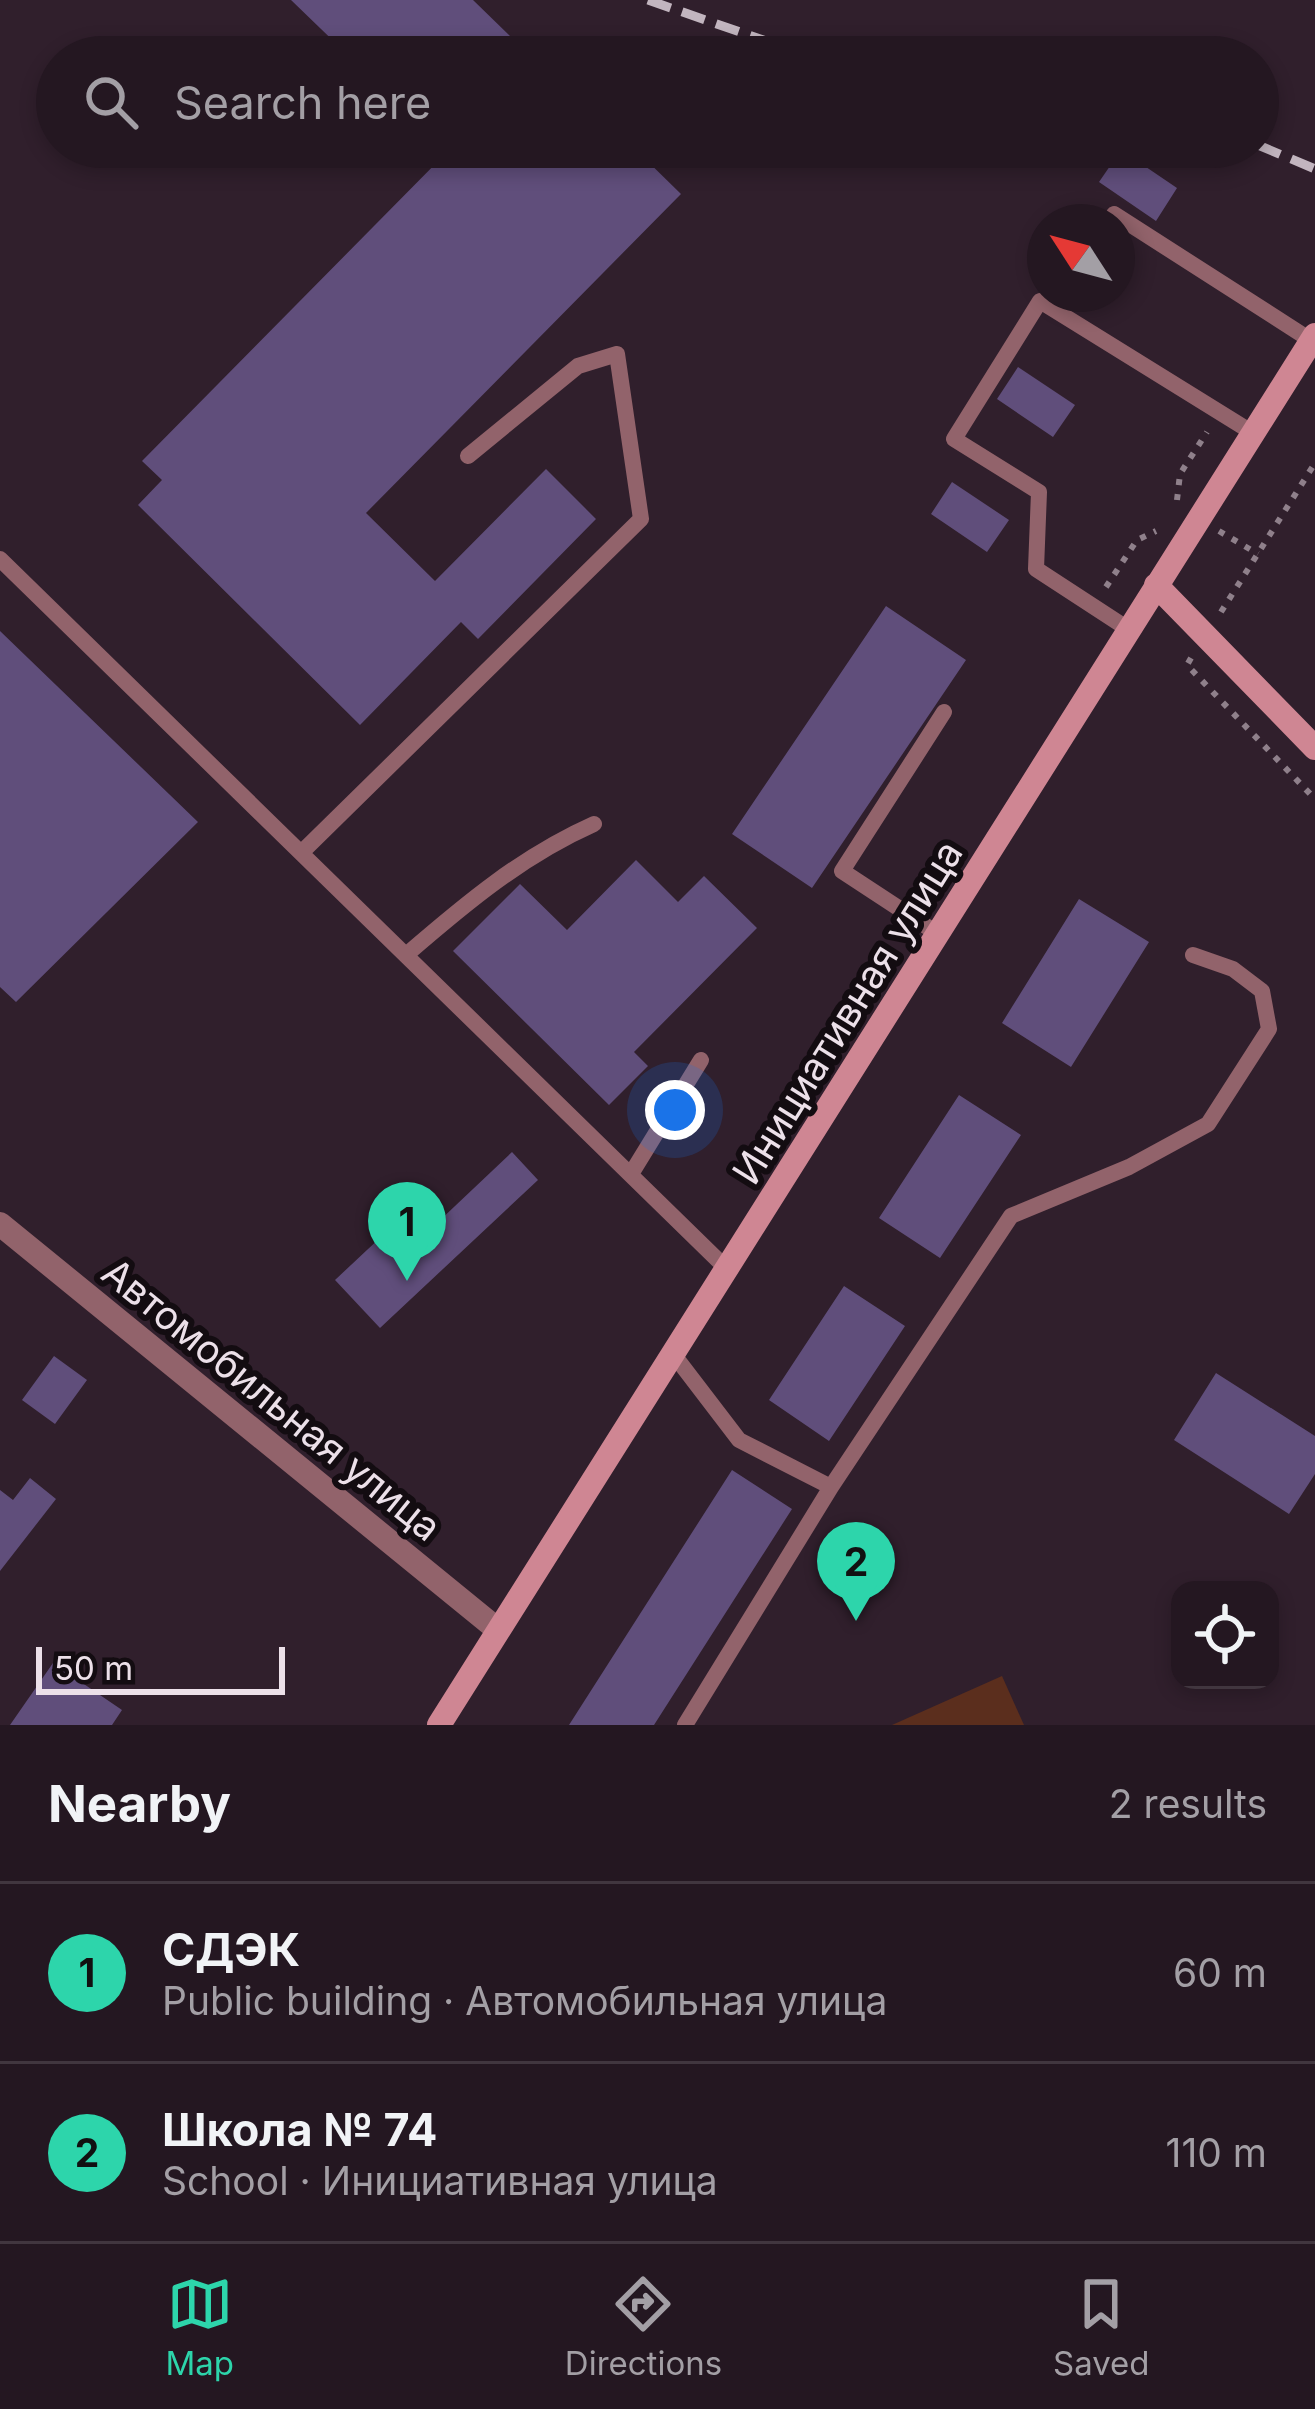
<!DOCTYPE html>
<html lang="en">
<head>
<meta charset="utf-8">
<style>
  :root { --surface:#241721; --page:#2c202a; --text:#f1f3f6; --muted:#a39fa5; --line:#41363f; --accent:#2dd5ab }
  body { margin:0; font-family:Inter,sans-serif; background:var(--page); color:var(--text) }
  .controls { position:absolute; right:36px; bottom:36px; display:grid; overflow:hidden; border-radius:24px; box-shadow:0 6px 18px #0003 }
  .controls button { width:108px; height:108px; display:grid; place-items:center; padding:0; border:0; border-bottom:3px solid var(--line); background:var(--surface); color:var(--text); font:60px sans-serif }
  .compass { position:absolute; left:1027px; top:204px; width:108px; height:108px; border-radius:50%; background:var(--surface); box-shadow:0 6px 18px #0003; rotate:306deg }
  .scale { position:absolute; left:36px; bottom:30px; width:249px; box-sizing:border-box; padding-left:12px; border:6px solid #ece0e9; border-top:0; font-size:33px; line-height:42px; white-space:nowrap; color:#ece0e9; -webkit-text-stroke:9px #130c11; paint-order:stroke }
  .you { position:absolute; left:675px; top:1110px; width:42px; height:42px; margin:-30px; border:9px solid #fff; border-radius:50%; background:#1a73e8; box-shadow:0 0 0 18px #1a73e833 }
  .badge { display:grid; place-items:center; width:78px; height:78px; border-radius:50%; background:var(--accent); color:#111; font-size:39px; font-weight:700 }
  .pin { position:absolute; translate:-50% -99px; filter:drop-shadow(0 3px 6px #0008) }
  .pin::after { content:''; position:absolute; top:63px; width:42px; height:36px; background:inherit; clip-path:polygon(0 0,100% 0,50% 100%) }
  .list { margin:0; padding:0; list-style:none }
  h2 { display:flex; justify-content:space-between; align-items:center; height:156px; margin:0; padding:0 48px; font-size:51px }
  h2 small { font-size:39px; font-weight:400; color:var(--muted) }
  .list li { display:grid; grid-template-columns:78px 1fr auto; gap:36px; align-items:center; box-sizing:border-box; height:180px; padding:0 48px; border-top:3px solid var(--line) }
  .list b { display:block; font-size:45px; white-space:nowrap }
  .list p { margin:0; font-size:39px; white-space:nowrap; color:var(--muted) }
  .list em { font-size:39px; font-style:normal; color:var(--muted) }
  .icon { flex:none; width:66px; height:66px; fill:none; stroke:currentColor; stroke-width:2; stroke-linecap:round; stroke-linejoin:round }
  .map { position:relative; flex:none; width:1315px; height:1725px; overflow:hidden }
  .search { position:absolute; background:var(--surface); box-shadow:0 6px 18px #0003; left:36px; right:36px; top:36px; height:132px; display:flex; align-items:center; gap:30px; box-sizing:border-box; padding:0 42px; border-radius:66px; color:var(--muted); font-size:45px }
  .sheet { height:516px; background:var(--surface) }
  nav { display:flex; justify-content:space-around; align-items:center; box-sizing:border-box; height:168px; border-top:3px solid var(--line); background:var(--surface); font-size:33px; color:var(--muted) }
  nav a { display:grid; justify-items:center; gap:6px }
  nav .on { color:var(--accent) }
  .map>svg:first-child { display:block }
  .green { fill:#5b2e1d }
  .building { fill:#604e7b }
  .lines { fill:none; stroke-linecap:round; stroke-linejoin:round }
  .path { stroke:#8f808b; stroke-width:6; stroke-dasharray:6 9; stroke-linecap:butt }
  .lane { stroke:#92636b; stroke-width:16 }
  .street { stroke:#92636b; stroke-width:24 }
  .secondary { stroke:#cf8693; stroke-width:24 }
  .rail { stroke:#c2b5bf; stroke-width:9; stroke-dasharray:24 12; stroke-linecap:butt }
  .labels { text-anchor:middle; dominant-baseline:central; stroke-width:12; stroke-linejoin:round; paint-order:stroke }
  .street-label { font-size:39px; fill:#ece0e9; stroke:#130c11 }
</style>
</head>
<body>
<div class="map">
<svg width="1315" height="1725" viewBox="0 0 1315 1725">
  <rect width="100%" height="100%" fill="#301f2c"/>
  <path class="green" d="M1002,1676L1024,1725H892Z"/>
  <path class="building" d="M291,0H473L511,37L492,57H350Z
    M452,147H633L681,194L366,513L435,581L546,469L596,519L478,639L461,622L360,725L138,505L162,480L142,461Z
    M1121,150L1177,188L1156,221L1099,182Z
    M1018,367L1075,405L1053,437L997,399Z
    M952,482L1009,520L987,552L931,514Z
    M886,606L966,660L812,888L732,834Z
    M0,631L198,822L16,1002L0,987Z
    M636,860L678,902L704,876L757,928L634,1052L648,1066L609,1105L453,951L520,884L567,930Z
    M1079,899L1149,942L1071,1067L1002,1023Z
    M959,1095L1021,1135L940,1258L879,1218Z
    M512,1152L538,1180L380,1328L335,1280L399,1220L418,1241Z
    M844,1286L905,1326L829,1441L769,1400Z
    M54,1356L87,1380L55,1424L22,1400Z
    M1216,1373L1315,1436V1474L1289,1514L1174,1440Z
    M732,1470L792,1509L654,1725H569Z
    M30,1478L56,1499L0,1571V1490L13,1500Z
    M53,1663L122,1710L112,1725H10Z"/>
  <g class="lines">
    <path class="path" d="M1177,500L1180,474L1207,432
      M1219,531L1258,554
      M1106,587L1137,540L1156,531
      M1221,612L1315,463
      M1191,658L1187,665L1315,799"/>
    <path class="lane" d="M1114,214L1312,341
      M0,559L728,1270
      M1128,629L1036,569L1039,492L954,439L1040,301L1253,433
      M301,853L641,519L617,354L578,366L468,456
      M938,934L842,871L944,712
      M406,955C465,904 522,856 594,824
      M631,1174L701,1060
      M674,1355L739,1440L831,1487L1011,1216L1129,1167L1208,1124L1269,1029L1262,991L1233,969L1193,955
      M685,1725L831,1487"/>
    <path class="street" d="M0,1224L498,1630"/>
    <path class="secondary" d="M1156,585L1315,748
      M439,1725L1315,335"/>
    <path class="rail" d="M648,0L766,41L835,57
      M1258,145L1315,169"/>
  </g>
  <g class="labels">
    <g class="street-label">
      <text transform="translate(847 1012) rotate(-58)">Инициативная улица</text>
      <text transform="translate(272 1399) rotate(39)">Автомобильная улица</text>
    </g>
  </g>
</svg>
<div class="controls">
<button><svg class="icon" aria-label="locate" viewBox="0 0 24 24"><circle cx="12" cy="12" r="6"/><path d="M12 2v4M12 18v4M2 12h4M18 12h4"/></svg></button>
</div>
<svg class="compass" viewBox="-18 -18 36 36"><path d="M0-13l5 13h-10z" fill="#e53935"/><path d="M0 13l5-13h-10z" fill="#a39fa5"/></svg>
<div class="scale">50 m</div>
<div class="you"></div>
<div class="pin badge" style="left:407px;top:1281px">1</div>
<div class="pin badge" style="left:856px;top:1621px">2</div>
<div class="search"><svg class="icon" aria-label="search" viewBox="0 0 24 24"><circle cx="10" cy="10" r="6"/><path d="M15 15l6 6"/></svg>Search here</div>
</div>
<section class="sheet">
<h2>Nearby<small>2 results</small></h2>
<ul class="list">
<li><span class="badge">1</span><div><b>СДЭК</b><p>Public building · Автомобильная улица</p></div><em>60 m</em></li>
<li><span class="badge">2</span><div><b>Школа № 74</b><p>School · Инициативная улица</p></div><em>110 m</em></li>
</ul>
</section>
<nav>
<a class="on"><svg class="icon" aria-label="map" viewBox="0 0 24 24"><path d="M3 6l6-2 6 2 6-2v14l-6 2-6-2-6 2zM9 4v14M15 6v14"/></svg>Map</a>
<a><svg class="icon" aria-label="directions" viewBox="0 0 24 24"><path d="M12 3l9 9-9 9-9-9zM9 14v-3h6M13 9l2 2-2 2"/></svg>Directions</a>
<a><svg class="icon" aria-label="saved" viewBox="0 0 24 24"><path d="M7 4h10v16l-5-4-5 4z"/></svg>Saved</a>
</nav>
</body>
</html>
